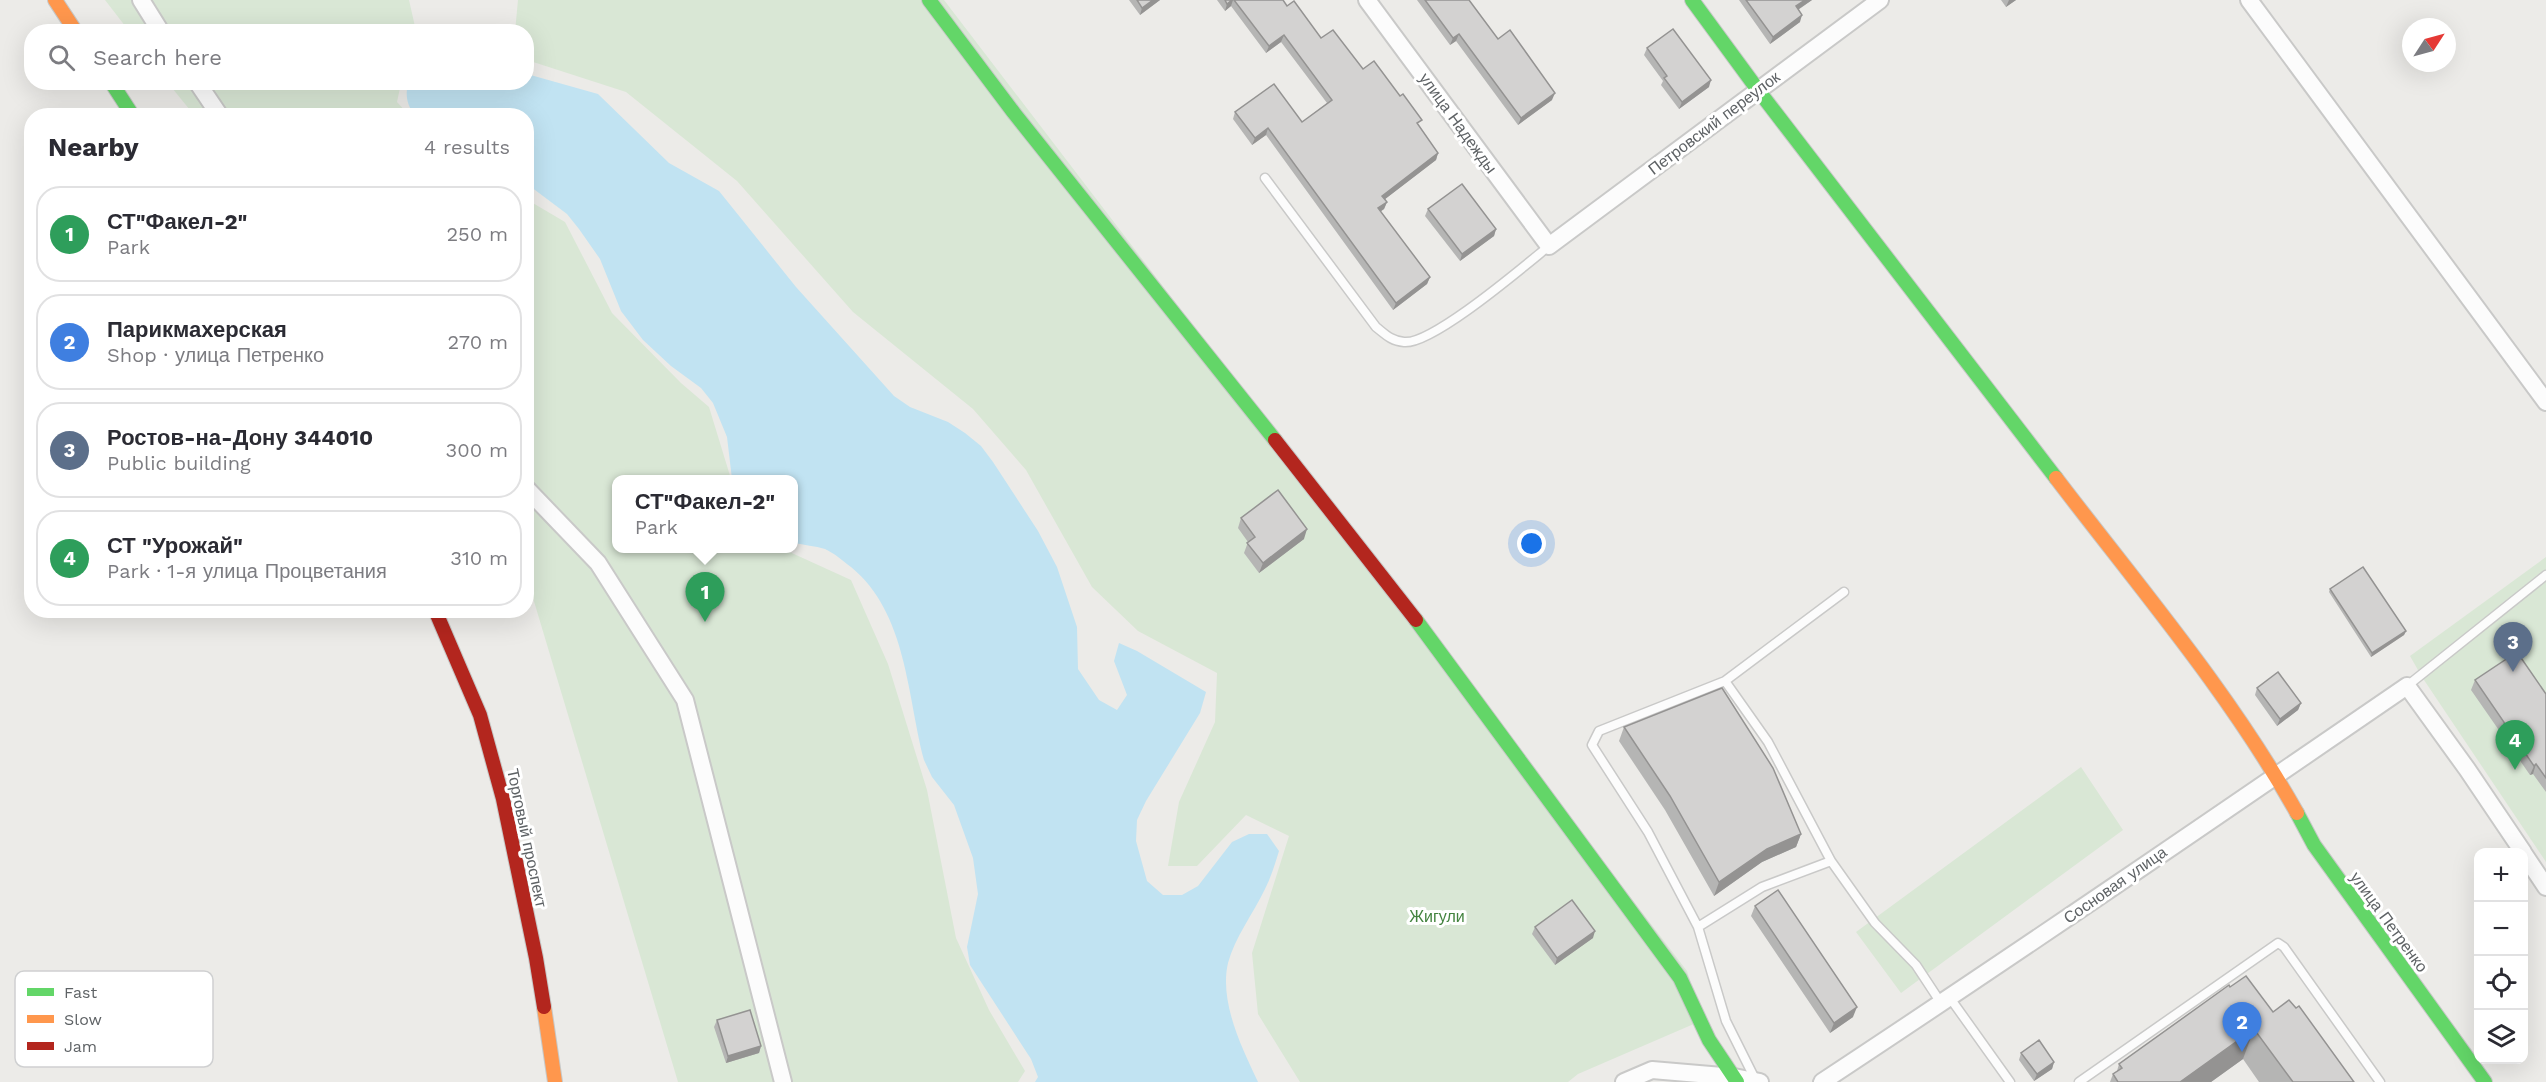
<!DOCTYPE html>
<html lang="en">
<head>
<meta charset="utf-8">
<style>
  :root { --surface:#fff; --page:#f2f2f3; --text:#2b2b33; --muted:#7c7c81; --line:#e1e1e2; --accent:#7c3aed }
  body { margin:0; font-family:"Work Sans",sans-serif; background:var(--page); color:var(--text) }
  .controls { position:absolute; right:18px; bottom:18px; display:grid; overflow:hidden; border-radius:12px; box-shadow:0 6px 24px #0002 }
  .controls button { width:54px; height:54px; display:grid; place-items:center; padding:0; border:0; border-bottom:2px solid var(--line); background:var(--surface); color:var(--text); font:30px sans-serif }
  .compass { position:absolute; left:2402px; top:18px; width:54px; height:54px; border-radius:50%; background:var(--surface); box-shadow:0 6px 24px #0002; rotate:54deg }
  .you { position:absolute; left:1532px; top:544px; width:21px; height:21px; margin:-15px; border:4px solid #fff; border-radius:50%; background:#1a73e8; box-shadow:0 0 0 9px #1a73e833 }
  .badge { display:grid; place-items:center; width:39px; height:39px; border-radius:50%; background:var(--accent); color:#fff; font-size:20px; font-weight:700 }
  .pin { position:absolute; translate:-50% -50px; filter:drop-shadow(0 2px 3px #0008) }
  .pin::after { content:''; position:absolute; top:32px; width:21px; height:18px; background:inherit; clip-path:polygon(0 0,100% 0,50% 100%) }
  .popup { position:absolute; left:612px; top:475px; width:186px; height:78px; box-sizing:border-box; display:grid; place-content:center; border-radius:12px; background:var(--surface); filter:drop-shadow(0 2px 4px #0005); font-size:20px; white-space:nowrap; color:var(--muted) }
  .popup b { font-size:22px; color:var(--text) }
  .popup::after { content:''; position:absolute; left:50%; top:100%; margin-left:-12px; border:12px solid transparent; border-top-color:var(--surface) }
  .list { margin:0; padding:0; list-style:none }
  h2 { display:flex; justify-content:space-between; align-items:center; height:78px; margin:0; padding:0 24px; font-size:26px }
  h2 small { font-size:20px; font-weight:400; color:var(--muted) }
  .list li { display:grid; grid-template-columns:39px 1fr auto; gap:18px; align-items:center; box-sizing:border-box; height:96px; margin:0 12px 12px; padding:0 12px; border:2px solid var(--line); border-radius:24px }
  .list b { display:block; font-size:22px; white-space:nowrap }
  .list p { margin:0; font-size:20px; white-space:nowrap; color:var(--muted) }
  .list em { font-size:20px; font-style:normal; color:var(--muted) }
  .icon { flex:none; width:33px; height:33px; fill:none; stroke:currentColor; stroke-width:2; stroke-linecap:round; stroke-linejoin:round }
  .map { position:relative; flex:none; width:2546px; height:1082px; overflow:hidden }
  .search { position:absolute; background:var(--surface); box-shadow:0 6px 24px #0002; left:24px; top:24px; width:510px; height:66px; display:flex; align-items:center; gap:15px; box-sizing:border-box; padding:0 21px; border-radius:24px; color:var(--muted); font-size:22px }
  .panel { position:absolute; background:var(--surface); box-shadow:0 6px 24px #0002; left:24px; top:108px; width:510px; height:510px; border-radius:24px }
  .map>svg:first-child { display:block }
  .green { fill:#d9e7d5 }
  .water { fill:#c1e3f2 }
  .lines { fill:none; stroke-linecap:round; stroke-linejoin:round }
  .lane-casing { stroke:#c9c9c8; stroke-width:11 }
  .street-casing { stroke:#c9c9c8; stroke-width:20 }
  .fast-casing { stroke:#c7c8c7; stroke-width:16 }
  .slow-casing { stroke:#c7c8c7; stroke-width:16 }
  .jam-casing { stroke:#c7c8c7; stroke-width:16 }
  .lane { stroke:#fcfcfc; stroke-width:8 }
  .street { stroke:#fcfcfc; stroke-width:16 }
  .fast { stroke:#63d668; stroke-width:14 }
  .slow { stroke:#ff974d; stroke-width:14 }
  .jam { stroke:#b3261e; stroke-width:14 }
  .wall { fill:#b5b5b4 }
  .shaded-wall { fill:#949392 }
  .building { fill:#d3d2d1; stroke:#949392; stroke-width:1.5 }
  .labels { text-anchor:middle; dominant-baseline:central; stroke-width:6; stroke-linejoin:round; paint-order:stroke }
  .street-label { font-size:16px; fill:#5e6265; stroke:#fff }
  .park-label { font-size:16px; fill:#43833f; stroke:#fff }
  .key { fill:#fff; stroke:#cfd0d1; stroke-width:1.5 }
  .key-label { font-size:16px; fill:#5e6265 }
</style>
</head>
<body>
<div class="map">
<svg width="2546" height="1082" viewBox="0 0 2546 1082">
  <rect width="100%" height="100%" fill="#ecebe8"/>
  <path class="green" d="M105,0H409L416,31H129Z
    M518,0H944L1687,971L1703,1020L1578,1074L1568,1082H1300L1258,1014L1252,953L1289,836L1246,815L1197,866H1168L1179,802L1215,722L1217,673L1138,631L1092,587L1026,470L973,409L853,312L737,181L626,92L527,60L526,32H515Z
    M168,83H401L397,102L409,115H194Z
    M526,199L565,222L612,313L681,383L709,407L731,479L616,480V548L783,549L851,580L888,664L927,790L956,938L989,1010L1025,1071L1018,1082H678L527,578Z
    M2546,557V862L2422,677L2410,656Z
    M2081,767L2123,830L1901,993L1856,932Z"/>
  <path class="water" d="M527,74L598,94L669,163L719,191L796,287L894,396L910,407L948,422L965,433L981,446L993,462L1038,531L1057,567L1077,627L1078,669L1099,700L1117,710L1127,695L1114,661L1119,643L1137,651L1206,692L1200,713L1146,801L1137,820L1136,841L1147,881L1163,895H1182L1198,886L1232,842L1249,834H1267L1279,851C1275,864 1271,877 1265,889C1253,914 1235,937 1228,963C1219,1002 1242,1048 1258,1082H1035L1038,1077L1031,1059L970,965L967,947L978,894L973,858L954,805L932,777L924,760C907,695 907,613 851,567C843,561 834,553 825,549C815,546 804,545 794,543V480L732,479L727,437L713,403L701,388L671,366L643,340L621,311L600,259L579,229L567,214L527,184L526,116L415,115C407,106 405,95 408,83L526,82Z"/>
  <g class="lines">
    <defs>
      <path id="lane" d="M1265,178L1376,327C1385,334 1391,341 1404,342C1432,345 1523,267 1549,246
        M1725,681L1768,742L1831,861L1875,923L1916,965L1941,1003
        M2407,686L2546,575
        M1698,927L1762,887L1831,861
        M1950,998L2010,1082
        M1756,1081L1726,1021L1698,927L1648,832L1592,745L1599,731L1725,681L1844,592
        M2079,1082L2278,943L2284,947L2380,1082"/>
      <path id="street" d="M141,0L161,32
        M1367,0L1549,246L1880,0
        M2249,0L2546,402
        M197,82L220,116
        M526,488L598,563L685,700L783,1082
        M2524,854L2546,887
        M1624,1082L1652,1070L1734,1077L1760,1082
        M1822,1082C2019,952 2213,819 2407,686L2467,769L2523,852"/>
      <path id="fast" d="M929,0L1014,113L1275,440
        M1692,0L1758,90L2056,478
        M111,82L133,116
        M1416,620L1680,978L1709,1040L1737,1082
        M2297,813L2314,845L2485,1082"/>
      <path id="slow" d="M55,0L76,32
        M2056,478C2139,587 2230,693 2297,813
        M544,1007L555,1082"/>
      <path id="jam" d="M1275,440L1416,620
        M435,610L480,715L503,799L536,958L544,1007"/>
    </defs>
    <use href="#lane" class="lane-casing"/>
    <use href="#street" class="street-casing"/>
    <use href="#fast" class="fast-casing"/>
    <use href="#slow" class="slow-casing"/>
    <use href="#jam" class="jam-casing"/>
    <use href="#lane" class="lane"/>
    <use href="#street" class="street"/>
    <use href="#fast" class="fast"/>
    <use href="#slow" class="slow"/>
    <use href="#jam" class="jam"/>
  </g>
  <path class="wall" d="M1129,0H1160L1140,15Z
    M1217,0H1283L1287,6L1321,38L1363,69L1419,127L1438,153L1436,160L1385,199L1387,202L1384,209L1380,212L1430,277L1427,284L1393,310L1266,135L1252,145L1233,119L1235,112L1302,122L1327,103L1281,42L1266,53L1231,6L1225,11Z
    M1417,0H1469L1498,39L1552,100L1518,125L1456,41L1450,45Z
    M1739,0H1812L1798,10L1800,22L1770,44Z
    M2001,0H2016L2006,7Z
    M1647,48L1709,87L1679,109L1661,85L1663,81L1644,55Z
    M1428,209L1496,229L1494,236L1460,261L1425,216Z
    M1241,518L1304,539L1259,573L1244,553L1248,542L1238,528Z
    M2330,589L2406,631L2404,635L2371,657L2329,592Z
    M2475,680L2546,694V792L2533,774L2530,775L2471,690Z
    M2257,688L2301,703L2298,710L2277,726L2255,695Z
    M1624,727L1801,834L1796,847L1762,862L1714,896L1665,810L1619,741Z
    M1755,906L1853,1017L1830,1033L1751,916Z
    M1535,927L1593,938L1555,965L1532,934Z
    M2230,987L2273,1012L2354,1082H2259L2243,1059L2211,1082H2110L2113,1074L2117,1071L2119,1064Z
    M717,1020L761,1046L759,1053L726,1063L714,1027Z
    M2021,1053L2054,1062L2052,1069L2034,1081L2019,1060Z"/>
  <path class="shaded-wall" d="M1153,0H1160L1140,15L1142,8Z
    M1232,0H1233L1231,6L1225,11L1227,4Z
    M1805,0H1812L1793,13L1796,6Z
    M2009,0H2016L2006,7Z
    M1802,15L1800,22L1770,44L1773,37Z
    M1459,34L1456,41L1450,45L1453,38Z
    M1284,35L1281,42L1266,53L1269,46Z
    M1711,80L1709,87L1679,109L1682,102Z
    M1555,93L1552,100L1518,125L1521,118Z
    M1268,128L1266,135L1252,145L1255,138Z
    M1438,153L1436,160L1380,203L1382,196Z
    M1387,202L1384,209L1375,215L1378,208Z
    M1496,229L1494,236L1460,261L1462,254Z
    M1430,277L1427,284L1393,310L1396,303Z
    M1307,529L1304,539L1259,573L1263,563Z
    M2406,631L2404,635L2371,657L2372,653Z
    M2301,703L2298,710L2277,726L2280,719Z
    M2536,764L2533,774L2530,775L2534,766Z
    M1801,834L1796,847L1762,862L1714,896L1719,882L1767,849Z
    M1595,931L1593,938L1555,965L1557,958Z
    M1857,1007L1853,1017L1830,1033L1834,1023Z
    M2254,1029L2243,1059L2211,1082H2180Z
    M761,1046L759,1053L726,1063L728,1056Z
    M2054,1062L2052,1069L2034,1081L2037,1074Z"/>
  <path class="building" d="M1137,0H1153L1142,8Z
    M1225,0H1232L1227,4Z
    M1234,0H1283L1287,6L1294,1L1321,38L1333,30L1363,69L1374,61L1400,96L1403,94L1422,120L1417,123L1438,153L1382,196L1387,202L1378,208L1430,277L1396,303L1268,128L1255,138L1235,112L1274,84L1302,122L1332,100L1284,35L1269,46Z
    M1425,0H1469L1498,39L1510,30L1555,93L1521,118L1459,34L1453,38Z
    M1746,0H1805L1796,6L1802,15L1773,37Z
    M1673,29L1711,80L1682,102L1664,78L1667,76L1647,48Z
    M1462,184L1496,229L1462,254L1428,209Z
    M1278,490L1307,529L1263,563L1247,543L1255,537L1241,518Z
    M2363,567L2406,631L2372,653L2330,589Z
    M2517,652L2546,694V778L2536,764L2534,766L2475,680Z
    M2278,672L2301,703L2280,719L2257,688Z
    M1722,688L1773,768L1801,834L1767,849L1719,882L1670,796L1624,727Z
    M1778,890L1857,1007L1834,1023L1755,906Z
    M1572,900L1595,931L1557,958L1535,927Z
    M2246,976L2273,1012L2289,1000L2296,1008L2299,1006L2354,1082H2293L2254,1029L2180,1082H2118L2113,1074L2122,1068L2119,1064L2229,985L2230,987Z
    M750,1010L761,1046L728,1056L717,1020Z
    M2039,1040L2054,1062L2037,1074L2021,1053Z"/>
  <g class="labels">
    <g class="street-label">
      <text transform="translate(1458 123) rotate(54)">улица Надежды</text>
      <text transform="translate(1714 123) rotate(-37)">Петровский переулок</text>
      <text transform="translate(527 838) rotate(78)">Торговый проспект</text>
      <text transform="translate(2115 885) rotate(-35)">Сосновая улица</text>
      <text transform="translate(2389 922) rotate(54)">улица Петренко</text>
    </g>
    <g class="park-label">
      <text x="1437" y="916">Жигули</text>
    </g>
  </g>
  <rect x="15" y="971" width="198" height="96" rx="9" class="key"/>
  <rect x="27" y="988" width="27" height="8" fill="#63d668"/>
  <rect x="27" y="1015" width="27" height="8" fill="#ff974d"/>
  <rect x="27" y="1042" width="27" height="8" fill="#b3261e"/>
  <g class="key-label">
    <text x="64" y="998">Fast</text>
    <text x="64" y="1025">Slow</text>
    <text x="64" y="1052">Jam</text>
  </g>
</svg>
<div class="controls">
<button>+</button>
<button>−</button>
<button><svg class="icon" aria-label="locate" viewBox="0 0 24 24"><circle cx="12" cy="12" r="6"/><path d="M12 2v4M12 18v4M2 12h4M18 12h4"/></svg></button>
<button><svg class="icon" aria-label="layers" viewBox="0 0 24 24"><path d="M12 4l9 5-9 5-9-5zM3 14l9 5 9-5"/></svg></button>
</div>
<svg class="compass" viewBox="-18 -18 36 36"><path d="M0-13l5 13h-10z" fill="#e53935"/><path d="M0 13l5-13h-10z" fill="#7c7c81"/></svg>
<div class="you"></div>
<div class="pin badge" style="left:705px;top:622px;background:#2e9e5b">1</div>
<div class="popup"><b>СТ&quot;Факел-2&quot;</b>Park</div>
<div class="pin badge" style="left:2242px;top:1052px;background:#3f7fe0">2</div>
<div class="pin badge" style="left:2513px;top:672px;background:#5c6f8a">3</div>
<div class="pin badge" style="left:2515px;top:770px;background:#2e9e5b">4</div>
<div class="search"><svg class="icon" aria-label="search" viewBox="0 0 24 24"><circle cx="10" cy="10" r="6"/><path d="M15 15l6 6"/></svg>Search here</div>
<section class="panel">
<h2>Nearby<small>4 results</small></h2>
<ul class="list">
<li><span class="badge" style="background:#2e9e5b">1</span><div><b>СТ&quot;Факел-2&quot;</b><p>Park</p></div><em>250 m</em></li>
<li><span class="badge" style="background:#3f7fe0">2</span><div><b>Парикмахерская</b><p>Shop · улица Петренко</p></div><em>270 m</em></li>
<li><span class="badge" style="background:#5c6f8a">3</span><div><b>Ростов-на-Дону 344010</b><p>Public building</p></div><em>300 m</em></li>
<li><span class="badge" style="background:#2e9e5b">4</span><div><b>СТ &quot;Урожай&quot;</b><p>Park · 1-я улица Процветания</p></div><em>310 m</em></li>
</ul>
</section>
</div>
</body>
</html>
